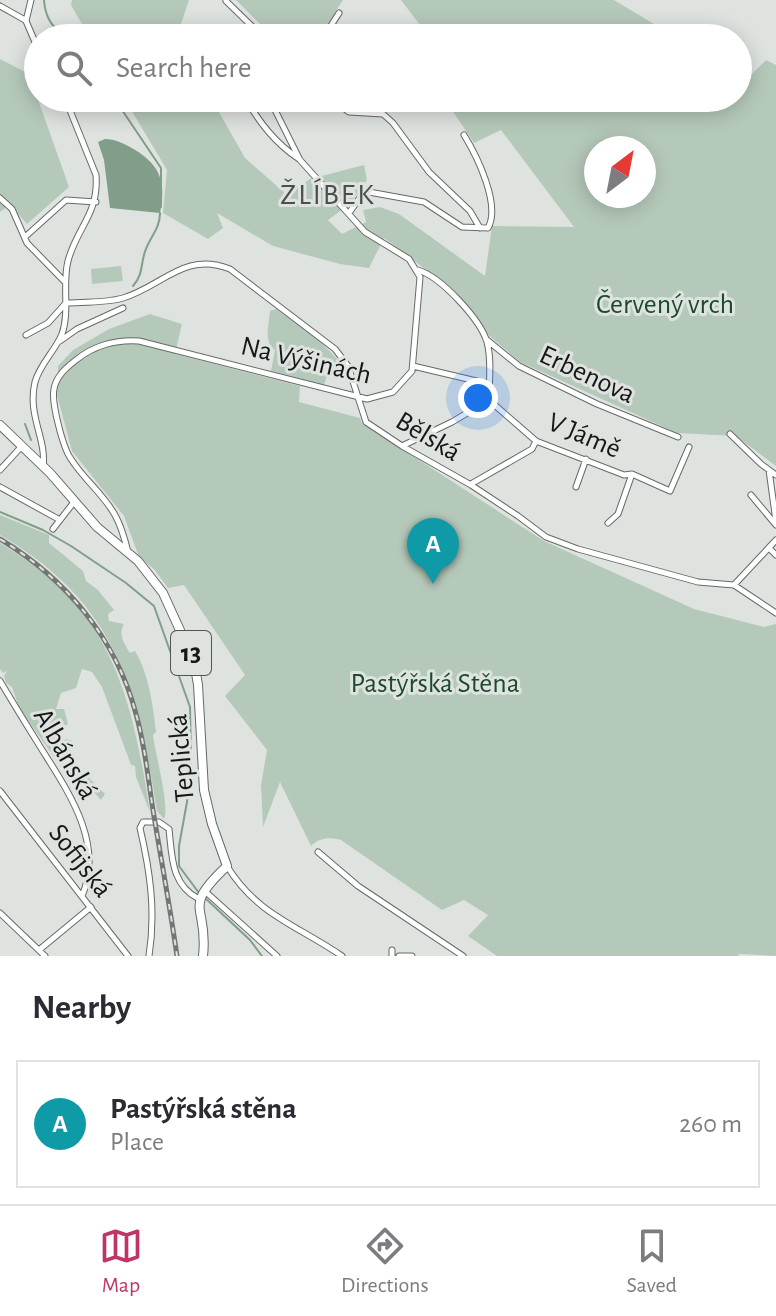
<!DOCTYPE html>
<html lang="en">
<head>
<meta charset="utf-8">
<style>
  :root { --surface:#fff; --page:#f7f7f7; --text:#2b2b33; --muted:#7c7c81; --line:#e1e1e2; --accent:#c03468 }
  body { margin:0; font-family:"Alegreya Sans",sans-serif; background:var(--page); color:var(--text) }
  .compass { position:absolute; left:584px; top:136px; width:72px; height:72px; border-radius:50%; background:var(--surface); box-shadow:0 4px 20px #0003; rotate:32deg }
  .you { position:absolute; left:478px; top:398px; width:28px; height:28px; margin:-20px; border:6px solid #fff; border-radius:50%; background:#1a73e8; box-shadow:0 0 0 12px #1a73e833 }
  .badge { display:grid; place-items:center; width:52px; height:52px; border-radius:50%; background:var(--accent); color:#fff; font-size:26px; font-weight:700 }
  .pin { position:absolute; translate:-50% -66px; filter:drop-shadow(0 2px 4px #0008) }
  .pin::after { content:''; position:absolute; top:42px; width:28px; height:24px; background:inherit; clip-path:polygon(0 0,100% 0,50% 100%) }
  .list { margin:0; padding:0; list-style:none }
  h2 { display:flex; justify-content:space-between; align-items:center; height:104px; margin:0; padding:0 32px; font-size:34px }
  h2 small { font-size:26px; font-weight:400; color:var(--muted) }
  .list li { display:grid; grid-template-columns:52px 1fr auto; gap:24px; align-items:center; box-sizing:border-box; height:128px; margin:0 16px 16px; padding:0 16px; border:2px solid var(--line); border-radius:0px }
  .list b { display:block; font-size:30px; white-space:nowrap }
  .list p { margin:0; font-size:26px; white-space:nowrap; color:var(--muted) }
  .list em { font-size:26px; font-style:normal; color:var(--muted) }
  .icon { flex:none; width:44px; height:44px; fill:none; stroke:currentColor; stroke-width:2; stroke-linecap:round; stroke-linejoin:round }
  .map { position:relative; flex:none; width:776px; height:956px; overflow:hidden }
  .search { position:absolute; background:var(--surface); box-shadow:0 4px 20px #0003; left:24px; right:24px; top:24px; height:88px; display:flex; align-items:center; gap:20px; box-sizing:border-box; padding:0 28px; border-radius:44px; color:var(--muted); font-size:30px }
  .sheet { height:248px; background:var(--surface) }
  nav { display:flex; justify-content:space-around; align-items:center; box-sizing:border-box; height:112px; border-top:2px solid var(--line); background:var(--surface); font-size:22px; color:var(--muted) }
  nav a { display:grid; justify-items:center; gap:4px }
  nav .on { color:var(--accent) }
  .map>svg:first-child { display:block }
  .green { fill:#b5c9ba; fill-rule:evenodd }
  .water { fill:#809e88 }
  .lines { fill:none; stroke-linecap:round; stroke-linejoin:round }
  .stream { stroke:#809e88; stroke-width:2 }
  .street-casing { stroke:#666a67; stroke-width:7 }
  .primary-casing { stroke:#666a67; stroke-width:10 }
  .street { stroke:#fff; stroke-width:5 }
  .primary { stroke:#fff; stroke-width:8 }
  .rail-casing { stroke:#737674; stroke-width:5 }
  .rail { stroke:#dfe3e0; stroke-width:2; stroke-dasharray:6; stroke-linecap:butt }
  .labels { text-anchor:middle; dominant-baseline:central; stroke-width:6; stroke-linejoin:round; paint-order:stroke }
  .shield { fill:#dfe3e0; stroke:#525553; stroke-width:2 }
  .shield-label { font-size:26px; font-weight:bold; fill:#161817 }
  .park-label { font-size:28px; fill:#194b2c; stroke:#dfe3e0 }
  .street-label { font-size:28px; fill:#161817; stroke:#dfe3e0 }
  .neighbourhood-label { font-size:30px; letter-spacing:2px; fill:#4c504d; stroke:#dfe3e0 }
</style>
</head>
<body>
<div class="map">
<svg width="776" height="956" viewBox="0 0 776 956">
  <rect width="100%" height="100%" fill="#dfe3e0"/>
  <path class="green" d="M72,0H189L178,33L180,38H90L71,5Z
    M236,0H343L318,38H274Z
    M401,0H614L677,38H430Z
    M0,59L29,74L69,187L27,224L10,205L0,212Z
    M766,60L776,65V466L736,436L677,433L520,362L487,334L455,294L437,278L384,238L369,268L340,264L273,246L217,213L223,228L208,239L163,213L167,170L124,98H211L245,158L285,193L293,191L310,179L364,165L367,180C357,197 344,209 328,220L342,234L366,222L363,210L380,207L399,214L485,276L492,226L574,227L501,130L474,143L444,98H738V75L746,80ZM596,148H644V196H596Z
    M121,266L123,281L92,284L91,269Z
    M276,309L318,339L338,360L330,366L324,385L271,371L275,350C263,341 269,325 270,311Z
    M150,314L182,324L175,354L300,386L299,402L360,418L362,423L544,541L694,609L764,627L776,624V956L739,954L738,956H497L468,936L488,915L464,900L442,910L341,840C330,837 320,837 311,846L280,782L263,827L261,785L267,750L225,696L245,675L184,585L168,588L154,569L139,557L124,516L72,451L57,395L58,366L73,350L109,329Z
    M0,515L49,535V543L83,571L86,581L98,590L114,610L108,614L109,621L124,624C118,635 124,643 130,653L135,651C149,674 153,706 156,732L153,735C155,753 170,806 164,819L157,811C137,687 116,603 0,535Z
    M0,543C112,610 131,691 150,812L136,777L135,766L131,765L102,687L92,672L82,669L76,688L61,693L56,709H64L68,724L58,731L62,734L61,738L63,741L67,739L72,741L68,745L63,744V748L69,749L78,765L77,770L82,771L105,794L101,800L81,778L62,768L19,708L12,687L6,683L4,676L7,671L3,673L0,669Z"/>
  <path class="water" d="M105,139C115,139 122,143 130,147C159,163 167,180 160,213L110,208L104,160L98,142Z"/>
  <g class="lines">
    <path class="stream" d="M44,0C45,18 53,29 68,38
      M114,98L161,168V207
      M133,286C144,274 140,263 146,249C151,236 160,228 160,213
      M25,424L31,440
      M0,512L43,530L71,546L126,583L154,606L190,707L191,760L187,802L179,846V866L199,893
      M204,897L250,940L262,956"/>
    <defs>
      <path id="street" d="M31,0L26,21L38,49
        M226,1L264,38
        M0,6L25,20
        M323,38L339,13
        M245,98C260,123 275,143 299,159
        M329,98L349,112L383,114L393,123L429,172L470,211L480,228
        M0,198L12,209L27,243L64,281
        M349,213L361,196L369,192L424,202L462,227L488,228C501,205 477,156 464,135
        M25,237L66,200L96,202
        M418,270C441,277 480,319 487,342C492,360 489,381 489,400L536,441L624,475L632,474L670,491L689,447
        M66,303C84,302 106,303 123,298C163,286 184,251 230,269L335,349L348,366L366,422L402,446L471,485L518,516L546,537L578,549L698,582L734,585L776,613
        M26,335L48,323L65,304
        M487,340L519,366L597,404L678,437
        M60,341L77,329L123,308
        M413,366L489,384
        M730,434L761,464L776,475
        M402,446L452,422L489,400
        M43,467C47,439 27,416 35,382C40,364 55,351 62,334C70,311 62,284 68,261C77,227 99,214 96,175L65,98
        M0,470L21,447
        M769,470L776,521
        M471,484L532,449L536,441
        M0,487L60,520
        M576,487L586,459
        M751,495L776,525
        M608,523L618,514L632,474
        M53,529L74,502
        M770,549L776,555
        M128,552C125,540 122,528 116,517C105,495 84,480 71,459C63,448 51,402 54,389C56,376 67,367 76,360C93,346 116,339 139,341L367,399L393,392L412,371L420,277L409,259L365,232L300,160L269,98
        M734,585L776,540
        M0,681C12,701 24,721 36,740C64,786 106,840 82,896
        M0,791L128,956
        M318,852L358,886L463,956
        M227,866C257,915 297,925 342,956
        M207,893L277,956
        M0,913L45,956
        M39,950L91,907
        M149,956C156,911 150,871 140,828L143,822H159L169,829C172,856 171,885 199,899
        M392,956V950
        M399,956H412"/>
      <path id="primary" d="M0,425L50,473L97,527L138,561L163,593L194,661L198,685L204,790L212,824L227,866C180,910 209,904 203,956"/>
    </defs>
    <use href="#street" class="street-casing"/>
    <use href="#primary" class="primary-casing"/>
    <use href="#street" class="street"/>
    <use href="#primary" class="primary"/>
    <defs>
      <path id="rail" d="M0,539C66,579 116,638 136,714C145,745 148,778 153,810C161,859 170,907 177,956"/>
    </defs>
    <use href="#rail" class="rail-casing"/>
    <use href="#rail" class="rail"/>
  </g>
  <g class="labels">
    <rect class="shield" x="171" y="631" width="40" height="44" rx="6"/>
    <g class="shield-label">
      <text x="191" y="653">13</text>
    </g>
    <g class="park-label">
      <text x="665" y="305">Červený vrch</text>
      <text x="435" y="684">Pastýřská Stěna</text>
    </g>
    <g class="street-label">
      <text transform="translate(306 361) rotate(13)">Na Výšinách</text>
      <text transform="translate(587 375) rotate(25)">Erbenova</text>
      <text transform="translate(584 436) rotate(23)">V Jámě</text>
      <text transform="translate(428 437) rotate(31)">Bělská</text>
      <text transform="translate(65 754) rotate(60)">Albánská</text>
      <text transform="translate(182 758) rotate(-95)">Teplická</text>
      <text transform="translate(80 861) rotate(52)">Sofijská</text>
    </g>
    <g class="neighbourhood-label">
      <text x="328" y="195">ŽLÍBEK</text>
    </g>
  </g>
</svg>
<svg class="compass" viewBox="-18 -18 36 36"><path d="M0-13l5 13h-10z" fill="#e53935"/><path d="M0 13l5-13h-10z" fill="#7c7c81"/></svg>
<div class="you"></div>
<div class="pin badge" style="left:433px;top:584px;background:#0f9aa8">A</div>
<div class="search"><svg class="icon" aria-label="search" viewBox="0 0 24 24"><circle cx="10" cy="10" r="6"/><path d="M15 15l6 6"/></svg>Search here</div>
</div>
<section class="sheet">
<h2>Nearby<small></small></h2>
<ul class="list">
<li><span class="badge" style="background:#0f9aa8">A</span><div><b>Pastýřská stěna</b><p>Place</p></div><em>260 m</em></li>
</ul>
</section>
<nav>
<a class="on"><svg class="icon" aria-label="map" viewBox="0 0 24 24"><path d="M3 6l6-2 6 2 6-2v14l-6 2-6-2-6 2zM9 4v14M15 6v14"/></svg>Map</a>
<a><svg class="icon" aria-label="directions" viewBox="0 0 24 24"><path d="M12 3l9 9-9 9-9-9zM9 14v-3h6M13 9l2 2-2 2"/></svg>Directions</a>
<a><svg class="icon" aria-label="saved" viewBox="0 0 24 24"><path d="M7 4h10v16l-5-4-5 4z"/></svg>Saved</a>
</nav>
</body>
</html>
